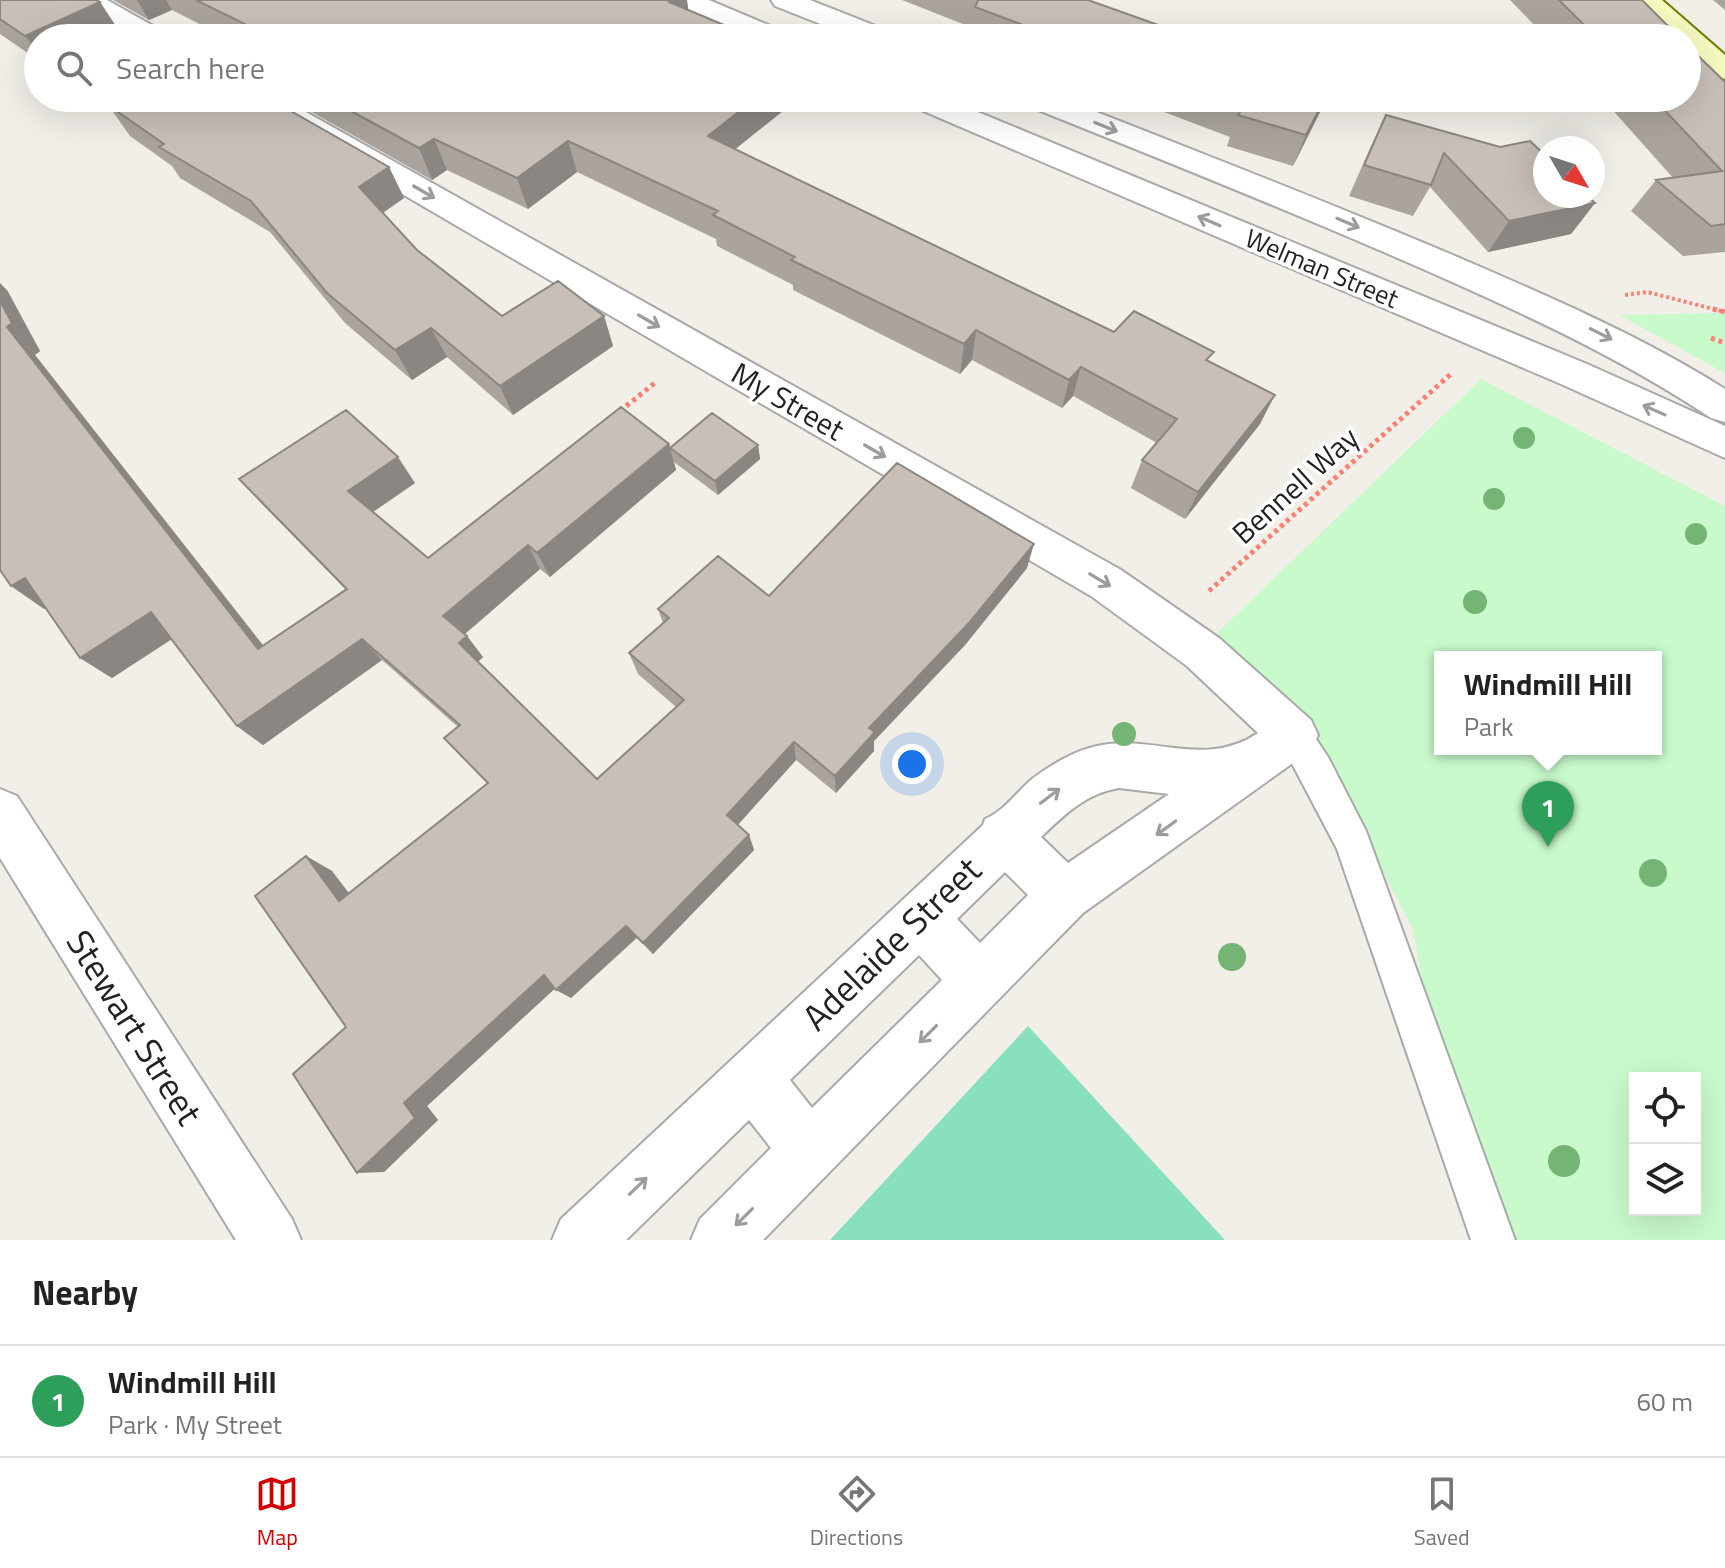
<!DOCTYPE html>
<html lang="en">
<head>
<meta charset="utf-8">
<style>
  :root { --surface:#fff; --page:#f2f2f2; --text:#222; --muted:#767676; --line:#e0e0e0; --accent:#d40000 }
  body { margin:0; font-family:"Titillium Web",sans-serif; background:var(--page); color:var(--text) }
  .controls { position:absolute; right:24px; bottom:24px; display:grid; overflow:hidden; border-radius:0px; box-shadow:0 8px 32px #0002 }
  .controls button { width:72px; height:72px; display:grid; place-items:center; padding:0; border:0; border-bottom:2px solid var(--line); background:var(--surface); color:var(--text); font:40px sans-serif }
  .compass { position:absolute; left:1533px; top:136px; width:72px; height:72px; border-radius:50%; background:var(--surface); box-shadow:0 8px 32px #0002; rotate:129deg }
  .you { position:absolute; left:912px; top:764px; width:28px; height:28px; margin:-20px; border:6px solid #fff; border-radius:50%; background:#1a73e8; box-shadow:0 0 0 12px #1a73e833 }
  .badge { display:grid; place-items:center; width:52px; height:52px; border-radius:50%; background:var(--accent); color:#fff; font-size:26px; font-weight:700 }
  .pin { position:absolute; translate:-50% -66px; filter:drop-shadow(0 2px 4px #0008) }
  .pin::after { content:''; position:absolute; top:42px; width:28px; height:24px; background:inherit; clip-path:polygon(0 0,100% 0,50% 100%) }
  .popup { position:absolute; left:1434px; top:651px; width:228px; height:104px; box-sizing:border-box; display:grid; place-content:center; border-radius:0px; background:var(--surface); filter:drop-shadow(0 2px 6px #0005); font-size:26px; white-space:nowrap; color:var(--muted) }
  .popup b { font-size:30px; color:var(--text) }
  .popup::after { content:''; position:absolute; left:50%; top:100%; margin-left:-16px; border:16px solid transparent; border-top-color:var(--surface) }
  .list { margin:0; padding:0; list-style:none }
  h2 { display:flex; justify-content:space-between; align-items:center; height:104px; margin:0; padding:0 32px; font-size:34px }
  h2 small { font-size:26px; font-weight:400; color:var(--muted) }
  .list li { display:grid; grid-template-columns:52px 1fr auto; gap:24px; align-items:center; box-sizing:border-box; height:112px; padding:0 32px; border-top:2px solid var(--line) }
  .list b { display:block; font-size:30px; white-space:nowrap }
  .list p { margin:0; font-size:26px; white-space:nowrap; color:var(--muted) }
  .list em { font-size:26px; font-style:normal; color:var(--muted) }
  .icon { flex:none; width:44px; height:44px; fill:none; stroke:currentColor; stroke-width:2; stroke-linecap:round; stroke-linejoin:round }
  .map { position:relative; flex:none; width:1725px; height:1240px; overflow:hidden }
  .search { position:absolute; background:var(--surface); box-shadow:0 8px 32px #0002; left:24px; right:24px; top:24px; height:88px; display:flex; align-items:center; gap:20px; box-sizing:border-box; padding:0 28px; border-radius:44px; color:var(--muted); font-size:30px }
  .sheet { height:216px; background:var(--surface) }
  nav { display:flex; justify-content:space-around; align-items:center; box-sizing:border-box; height:112px; border-top:2px solid var(--line); background:var(--surface); font-size:22px; color:var(--muted) }
  nav a { display:grid; justify-items:center; gap:4px }
  nav .on { color:var(--accent) }
  .map>svg:first-child { display:block }
  .park { fill:#c8facc; fill-rule:evenodd }
  .pitch { fill:#88e0be }
  .lines { fill:none; stroke-linecap:round; stroke-linejoin:round }
  .lane-casing { stroke:#a9a9a9; stroke-width:4 }
  .street-casing { stroke:#a9a9a9; stroke-width:4 }
  .secondary-casing { stroke:#707d05; stroke-width:4 }
  .path-far1 { stroke:#fa8072; stroke-width:4; stroke-dasharray:3 3; stroke-linecap:butt }
  .path { stroke:#fa8072; stroke-width:5; stroke-dasharray:4 4; stroke-linecap:butt }
  .lane { fill:#fff; fill-rule:evenodd }
  .street { fill:#fff; fill-rule:evenodd }
  .secondary { fill:#f7fabf; fill-rule:evenodd }
  .tree { fill:#74b475 }
  .wall { fill:#aba49e }
  .shaded-wall { fill:#8b8681 }
  .building { fill:#c7bfb8; stroke:#8b8681; stroke-width:2 }
  .oneway { stroke:#9c9c9c }
  .labels { text-anchor:middle; dominant-baseline:central; stroke-width:7; stroke-linejoin:round; paint-order:stroke }
  .far-street-label { font-size:26px; fill:#222; stroke:#fff }
  .street-label { font-size:30px; fill:#222; stroke:#fff }
  .near-street-label { font-size:36px; fill:#222; stroke:#fff }
</style>
</head>
<body>
<div class="map">
<svg width="1725" height="1240" viewBox="0 0 1725 1240">
  <rect width="100%" height="100%" fill="#f2efe9"/>
  <path class="park" d="M1725,313V373L1619,315Z
    M1481,379L1725,506V1240H1504L1432,1038L1413,929L1327,764L1213,637ZM1440,657H1656V749H1440ZM1635,1078H1695V1210H1635Z"/>
  <path class="pitch" d="M1028,1026L1225,1240H830Z"/>
  <g class="lines">
    <defs>
      <path id="lane" d="M1294,719L1306,724L1328,757L1366,831L1515,1240H1471L1337,849L1277,735L1282,724Z"/>
      <path id="street" d="M73,0H107L164,32L168,38H133Z
        M671,0H709L785,32L789,38H751L675,6Z
        M771,0H810L891,32L895,38H856L775,6Z
        M244,98H281L1121,570L1219,638L1311,720L1318,735L1311,750L1083,913L763,1240H691L700,1219L771,1148L749,1120L626,1240H552L561,1219L983,825L985,819C1004,811 1017,792 1032,779C1049,766 1076,750 1097,746C1154,734 1205,769 1258,733L1187,666L1091,596L248,104ZM1119,788L1169,794L1068,863L1041,837C1064,815 1086,793 1119,788ZM1005,872L1028,895L980,943L957,919ZM919,955L942,980L812,1108L790,1080Z
        M903,98H944L1587,364L1725,426V458L1561,384L907,104Z
        M1019,98H1061C1191,149 1320,199 1448,253C1543,294 1638,334 1725,389V422L1711,418C1618,356 1518,311 1416,266C1286,209 1155,157 1023,104Z
        M0,789L17,796L292,1219L301,1240H236L0,858Z"/>
      <path id="secondary" d="M1632,0H1662L1725,55V79L1715,76L1687,51V38H1672Z"/>
    </defs>
    <use href="#lane" class="lane-casing"/>
    <use href="#street" class="street-casing"/>
    <use href="#secondary" class="secondary-casing"/>
    <path class="path-far1" d="M1625,295L1647,292L1721,311"/>
    <path class="path" d="M1713,309L1725,312
      M1711,338L1725,343
      M620,411L656,382
      M1209,591L1452,373"/>
    <use href="#lane" class="lane"/>
    <use href="#street" class="street"/>
    <use href="#secondary" class="secondary"/>
  </g>
  <g class="tree">
    <circle cx="1524" cy="438" r="11"/>
    <circle cx="1494" cy="499" r="11"/>
    <circle cx="1696" cy="534" r="11"/>
    <circle cx="1475" cy="602" r="12"/>
    <circle cx="1124" cy="734" r="12"/>
    <circle cx="1653" cy="873" r="14"/>
    <circle cx="1232" cy="957" r="14"/>
    <circle cx="1564" cy="1161" r="16"/>
  </g>
  <path class="wall" d="M0,0L100,2L121,34L38,38V60L0,34Z
    M113,0H687L688,10L755,38H227L172,10L149,20Z
    M902,0H1088L1195,38H972L973,28Z
    M1510,0H1642L1680,38H1547Z
    M1713,0H1725V10Z
    M1725,82V252L1683,256L1631,211L1656,180L1673,178L1602,98H1687Z
    M287,98H799L735,149L1114,332L1210,362L1260,424L1185,519L1131,488L1142,460L1157,443L1073,396L1062,408L972,360L960,374L793,290V285L717,246L716,239L577,172L528,209L447,170L432,180Z
    M1127,98H1327L1293,166L1227,146L1230,137Z
    M108,105L389,167L404,198L383,213L417,250L502,316H604L613,346L513,415L447,357L412,380L345,323L270,232L180,178L172,166L130,136Z
    M1386,115L1595,203L1571,234L1488,252L1430,187L1413,216L1349,196L1371,146Z
    M7,290L40,351L35,355L263,645L345,589L262,504L239,479L415,483L373,512L428,558L669,444L670,448L758,445L760,459L718,495L674,462L676,470L550,577L540,569L465,634L483,657L478,662L597,779L676,707L638,674L629,653L663,623L658,609L1027,568L965,645L874,741V751L836,793L796,760L738,825L749,835L754,850L653,954L637,938L571,998L555,988L427,1106L438,1120L384,1172L346,1027L306,856L332,871L349,893L488,783L458,727L382,660L263,745L237,726L171,640L112,678L80,658L45,608L44,609Z"/>
  <path class="shaded-wall" d="M137,0H166L172,10L149,20Z
    M673,0H687L690,23L669,2Z
    M100,2L121,34L111,38H38V53L25,36Z
    M756,98H799L713,167L708,136Z
    M1325,98H1327L1293,166L1306,135Z
    M434,139L447,170L432,180L419,148Z
    M568,141L577,172L528,209L517,178Z
    M389,167L404,198L375,218L359,187Z
    M1595,203L1571,234L1488,252L1509,221Z
    M0,283L7,290L40,351L35,355L282,670L258,649L7,327L0,301Z
    M604,316L613,346L513,415L500,386Z
    M431,328L447,357L412,380L395,350Z
    M976,330L972,360L960,374L964,344Z
    M1081,367L1073,396L1062,408L1069,380Z
    M1275,395L1260,424L1185,519L1198,492Z
    M669,444L676,470L550,577L537,553Z
    M758,445L760,459L718,495L715,481Z
    M398,457L415,483L367,516L348,491Z
    M1034,544L1027,568L965,645L874,741V751L836,793L835,776L869,728Z
    M528,545L540,569L460,638L443,616Z
    M25,578L57,600L44,609L11,586Z
    M151,612L179,634L112,678L80,658Z
    M467,636L483,657L475,664L459,643Z
    M362,639L382,660L263,745L237,726Z
    M794,742L796,760L733,830L727,815Z
    M749,835L754,850L653,954L643,943Z
    M306,856L332,871L363,913L339,901Z
    M626,926L637,937L571,998L556,990Z
    M544,975L560,984L427,1106L438,1120L384,1172L357,1173L404,1103Z"/>
  <path class="building" d="M0,0H96L100,2L25,36L0,19Z
    M196,0H673L669,2L755,38H242L257,30Z
    M978,0H1088L1195,38H1058L975,7Z
    M1559,0H1642L1680,38H1597Z
    M1687,45L1725,82V224L1711,226L1656,180L1722,171L1653,98H1687Z
    M122,98H268L389,167L359,187L417,250L502,316L558,281L604,316L500,386L431,328L395,350L327,293L251,201L159,147L164,144L108,105Z
    M327,98H756L708,136L1114,332L1134,311L1214,352L1206,360L1275,395L1198,492L1142,460L1177,419L1081,367L1069,380L976,330L964,344L791,260L795,257L713,215L718,211L568,141L517,178L434,139L419,148Z
    M1220,98H1325L1306,135L1238,115L1243,107Z
    M1386,115L1500,147L1530,141L1545,155V196H1587L1595,203L1509,221L1444,153L1431,185L1364,165Z
    M0,301L12,323L7,327L258,649L347,589L239,479L346,410L398,457L348,491L428,558L621,407L669,444L537,553L528,545L443,616L467,636L459,643L597,779L684,700L629,653L669,618L658,609L718,556L769,596L897,463L1034,544L969,623L869,728L875,732L835,776L794,742L727,815L749,835L643,943L626,926L556,990L544,975L404,1103L415,1118L357,1173L293,1074L346,1027L255,896L306,856L339,901L488,783L444,738L460,725L362,639L237,726L151,612L80,658L25,578L11,586L0,570Z
    M712,413L758,445L715,481L670,448Z"/>
  <defs><path id="oneway-shaft" d="M-6 0H5M1.5-3L5.5 0L1.5 3" fill="none" stroke-width="1.6" stroke-linecap="round" stroke-linejoin="round" transform="scale(2)"/></defs>
  <g class="oneway">
    <use href="#oneway-shaft" transform="translate(1106 127) rotate(22)"/>
    <use href="#oneway-shaft" transform="translate(424 192) rotate(30)"/>
    <use href="#oneway-shaft" transform="translate(1209 221) rotate(-157)"/>
    <use href="#oneway-shaft" transform="translate(1348 223) rotate(23)"/>
    <use href="#oneway-shaft" transform="translate(649 321) rotate(30)"/>
    <use href="#oneway-shaft" transform="translate(1601 334) rotate(27)"/>
    <use href="#oneway-shaft" transform="translate(1654 410) rotate(-156)"/>
    <use href="#oneway-shaft" transform="translate(875 451) rotate(30)"/>
    <use href="#oneway-shaft" transform="translate(1100 580) rotate(31)"/>
    <use href="#oneway-shaft" transform="translate(1050 796) rotate(-37)"/>
    <use href="#oneway-shaft" transform="translate(1166 828) rotate(144)"/>
    <use href="#oneway-shaft" transform="translate(928 1034) rotate(135)"/>
    <use href="#oneway-shaft" transform="translate(638 1186) rotate(-44)"/>
    <use href="#oneway-shaft" transform="translate(744 1217) rotate(135)"/>
  </g>
  <g class="labels">
    <g class="far-street-label">
      <text transform="translate(1322 268) rotate(23)">Welman Street</text>
    </g>
    <g class="street-label">
      <text transform="translate(788 401) rotate(30)">My Street</text>
      <text transform="translate(1295 485) rotate(-42)">Bennell Way</text>
    </g>
    <g class="near-street-label">
      <text transform="translate(891 943) rotate(-44)">Adelaide Street</text>
      <text transform="translate(135 1027) rotate(58)">Stewart Street</text>
    </g>
  </g>
</svg>
<div class="controls">
<button><svg class="icon" aria-label="locate" viewBox="0 0 24 24"><circle cx="12" cy="12" r="6"/><path d="M12 2v4M12 18v4M2 12h4M18 12h4"/></svg></button>
<button><svg class="icon" aria-label="layers" viewBox="0 0 24 24"><path d="M12 4l9 5-9 5-9-5zM3 14l9 5 9-5"/></svg></button>
</div>
<svg class="compass" viewBox="-18 -18 36 36"><path d="M0-13l5 13h-10z" fill="#e53935"/><path d="M0 13l5-13h-10z" fill="#767676"/></svg>
<div class="you"></div>
<div class="pin badge" style="left:1548px;top:847px;background:#2e9e5b">1</div>
<div class="popup"><b>Windmill Hill</b>Park</div>
<div class="search"><svg class="icon" aria-label="search" viewBox="0 0 24 24"><circle cx="10" cy="10" r="6"/><path d="M15 15l6 6"/></svg>Search here</div>
</div>
<section class="sheet">
<h2>Nearby<small></small></h2>
<ul class="list">
<li><span class="badge" style="background:#2e9e5b">1</span><div><b>Windmill Hill</b><p>Park · My Street</p></div><em>60 m</em></li>
</ul>
</section>
<nav>
<a class="on"><svg class="icon" aria-label="map" viewBox="0 0 24 24"><path d="M3 6l6-2 6 2 6-2v14l-6 2-6-2-6 2zM9 4v14M15 6v14"/></svg>Map</a>
<a><svg class="icon" aria-label="directions" viewBox="0 0 24 24"><path d="M12 3l9 9-9 9-9-9zM9 14v-3h6M13 9l2 2-2 2"/></svg>Directions</a>
<a><svg class="icon" aria-label="saved" viewBox="0 0 24 24"><path d="M7 4h10v16l-5-4-5 4z"/></svg>Saved</a>
</nav>
</body>
</html>
